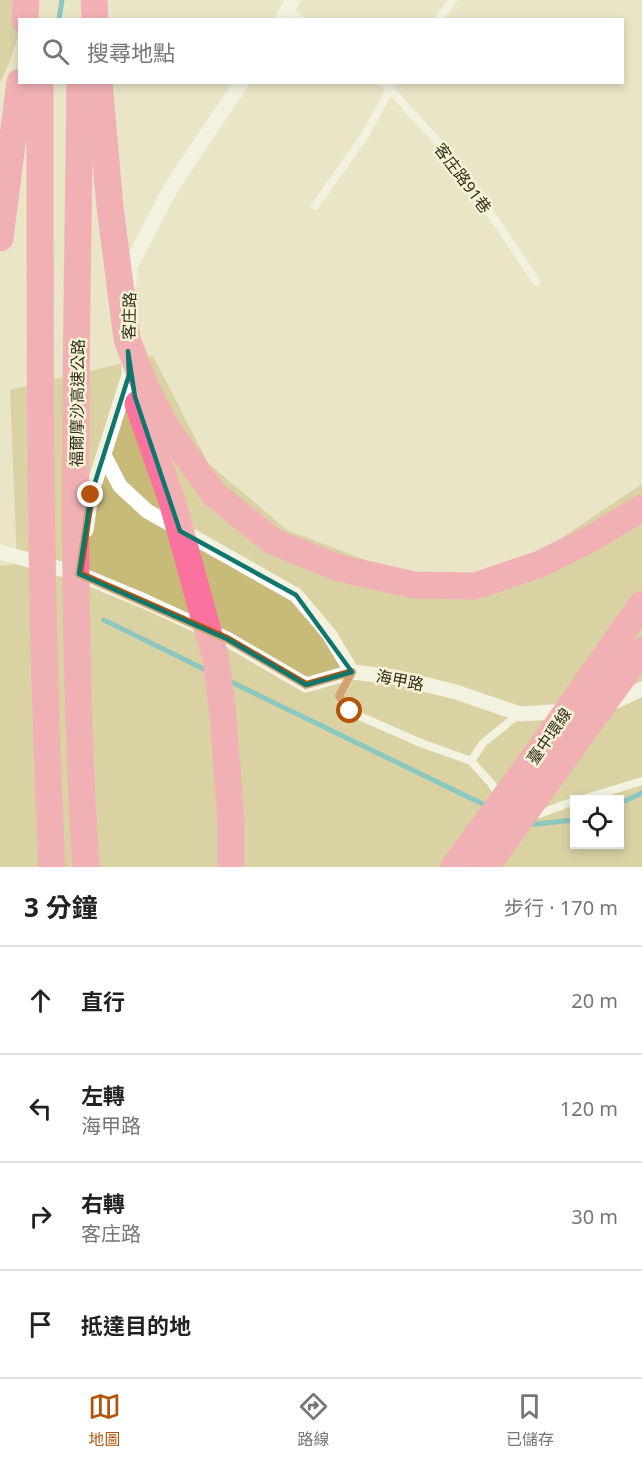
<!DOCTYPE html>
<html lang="zh-TW">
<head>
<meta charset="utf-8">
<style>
  :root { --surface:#fff; --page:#f2f2f2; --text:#222; --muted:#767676; --line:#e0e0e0; --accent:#b45309 }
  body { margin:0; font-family:"Noto Sans","Noto Sans TC",sans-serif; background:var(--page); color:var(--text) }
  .controls { position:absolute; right:18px; bottom:18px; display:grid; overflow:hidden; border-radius:0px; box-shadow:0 3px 9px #0003 }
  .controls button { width:54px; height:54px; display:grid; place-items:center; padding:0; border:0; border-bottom:2px solid var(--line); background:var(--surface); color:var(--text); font:30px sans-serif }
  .stop { position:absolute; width:18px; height:18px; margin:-14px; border:4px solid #b45309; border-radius:50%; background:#fff }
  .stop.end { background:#b45309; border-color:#fff; box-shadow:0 2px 6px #0008 }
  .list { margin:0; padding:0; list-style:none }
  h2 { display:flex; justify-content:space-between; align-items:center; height:78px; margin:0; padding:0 24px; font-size:26px }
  h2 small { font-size:20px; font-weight:400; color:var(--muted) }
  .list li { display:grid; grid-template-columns:39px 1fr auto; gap:18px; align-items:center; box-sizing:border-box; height:108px; padding:0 24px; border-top:2px solid var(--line) }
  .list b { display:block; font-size:22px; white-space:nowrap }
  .list p { margin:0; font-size:20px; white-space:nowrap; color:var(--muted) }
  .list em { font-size:20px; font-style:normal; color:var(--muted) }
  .icon { flex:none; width:33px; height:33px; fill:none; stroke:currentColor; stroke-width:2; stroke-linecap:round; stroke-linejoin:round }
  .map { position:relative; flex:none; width:642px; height:867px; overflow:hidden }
  .search { position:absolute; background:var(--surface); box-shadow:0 3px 9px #0003; left:18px; right:18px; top:18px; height:66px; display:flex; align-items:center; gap:15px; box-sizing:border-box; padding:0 21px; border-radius:0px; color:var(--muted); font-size:22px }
  .sheet { height:510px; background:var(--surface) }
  nav { display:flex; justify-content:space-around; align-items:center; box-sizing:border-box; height:84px; border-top:2px solid var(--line); background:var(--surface); font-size:16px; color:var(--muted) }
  nav a { display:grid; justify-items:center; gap:3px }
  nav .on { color:var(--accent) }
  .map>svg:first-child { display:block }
  .green { fill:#c8ba79; fill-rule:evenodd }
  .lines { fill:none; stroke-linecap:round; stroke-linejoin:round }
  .stream { stroke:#1ba2b5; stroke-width:5 }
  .service { stroke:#fff; stroke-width:8 }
  .minor { stroke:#fff; stroke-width:15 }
  .motorway { stroke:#fa729e; stroke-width:27 }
  .route { stroke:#b45309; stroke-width:8 }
  .marked { fill:none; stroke:#0f766e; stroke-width:4.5; stroke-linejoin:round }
  .labels { text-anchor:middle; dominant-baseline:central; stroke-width:5; stroke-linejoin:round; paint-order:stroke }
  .street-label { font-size:16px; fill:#312f23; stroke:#f8f2d4 }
</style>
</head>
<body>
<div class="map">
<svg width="642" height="867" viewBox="0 0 642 867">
  <rect width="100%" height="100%" fill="#eae5c7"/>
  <path class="green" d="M0,0H31L20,20L19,33L9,64L0,82Z
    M153,356L208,463L287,530L379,565L453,581L539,553L642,484V867H0V566L17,564L10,390ZM574,800H620V844H574Z"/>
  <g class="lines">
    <path class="stream" d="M59,20L62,0
      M104,620L208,671
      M227,680L489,807
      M620,803L642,793
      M527,825L574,820"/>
    <path class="service" d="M288,10L301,20
      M438,20L453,0
      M382,82L390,89L456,162L536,281
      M315,206L365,135L394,82
      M352,673L339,696L350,712L421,743L471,761L491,783L500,797
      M471,761L483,743L518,715
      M580,800L642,781
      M532,814H539L574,801"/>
    <path class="minor" d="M282,20L293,0
      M129,282L130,266L172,186L242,82
      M104,455L120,486L147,511L296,595L329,634L352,672
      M86,530L91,495L129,375V359
      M0,552L79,574L144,601L227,639L306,685L352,672L395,677L456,692L520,714L570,711
      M607,705L642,689"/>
    <path class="motorway" d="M94,0L95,20
      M25,20L26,0
      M40,82C40,344 39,606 52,867
      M80,82C77,344 69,606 86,867
      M99,82L110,207L127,339L144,384L164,424L213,493L272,541L339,568L414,585L475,586L540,564L592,538L642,508
      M0,238L20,82
      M138,404L172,501L216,660L223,716L231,822V867
      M454,867L544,744L642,604
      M486,867L642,650"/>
  </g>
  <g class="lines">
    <path class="route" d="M91,495L79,574L227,639L306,685L352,672L339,696L350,711"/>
  </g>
  <path d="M0 0H642V867H0ZM128,351L135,397L180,531L296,595L352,672L306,685L227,639L79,574L91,495L129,375Z" fill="#eae5c7" fill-opacity=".55" fill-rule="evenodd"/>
  <path class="marked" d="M128,351L135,397L180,531L296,595L352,672L306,685L227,639L79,574L91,495L129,375Z"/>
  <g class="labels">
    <g class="street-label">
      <text transform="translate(463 178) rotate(53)">客庄路91巷</text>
      <text transform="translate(129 316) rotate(-89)">客庄路</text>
      <text transform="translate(77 403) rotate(-89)">福爾摩沙高速公路</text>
      <text transform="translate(400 680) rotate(11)">海甲路</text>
      <text transform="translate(549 736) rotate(-55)">臺中環線</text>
    </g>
  </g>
</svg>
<div class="controls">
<button><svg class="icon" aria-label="locate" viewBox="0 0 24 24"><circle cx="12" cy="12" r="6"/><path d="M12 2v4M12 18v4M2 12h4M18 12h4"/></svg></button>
</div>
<div class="stop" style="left:350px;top:711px"></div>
<div class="stop end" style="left:91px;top:495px"></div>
<div class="search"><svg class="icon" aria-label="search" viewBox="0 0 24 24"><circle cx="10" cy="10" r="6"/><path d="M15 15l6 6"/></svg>搜尋地點</div>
</div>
<section class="sheet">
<h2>3 分鐘<small>步行 · 170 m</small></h2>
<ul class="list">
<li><svg class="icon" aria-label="ahead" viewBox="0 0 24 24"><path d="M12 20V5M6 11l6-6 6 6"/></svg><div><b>直行</b></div><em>20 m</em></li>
<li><svg class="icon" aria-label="left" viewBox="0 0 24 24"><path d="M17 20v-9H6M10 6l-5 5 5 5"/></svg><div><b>左轉</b><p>海甲路</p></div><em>120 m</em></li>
<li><svg class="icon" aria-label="right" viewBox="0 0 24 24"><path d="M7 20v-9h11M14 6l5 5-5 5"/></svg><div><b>右轉</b><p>客庄路</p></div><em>30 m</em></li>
<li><svg class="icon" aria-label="arrive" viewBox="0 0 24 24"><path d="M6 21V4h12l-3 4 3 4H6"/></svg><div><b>抵達目的地</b></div></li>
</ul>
</section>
<nav>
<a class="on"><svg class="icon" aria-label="map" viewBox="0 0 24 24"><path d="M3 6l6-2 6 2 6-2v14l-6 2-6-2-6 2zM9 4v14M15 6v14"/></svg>地圖</a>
<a><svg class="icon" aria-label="directions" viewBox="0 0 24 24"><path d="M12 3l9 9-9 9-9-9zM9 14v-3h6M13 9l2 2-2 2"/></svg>路線</a>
<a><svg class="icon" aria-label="saved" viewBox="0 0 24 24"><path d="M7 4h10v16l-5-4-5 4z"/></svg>已儲存</a>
</nav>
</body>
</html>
